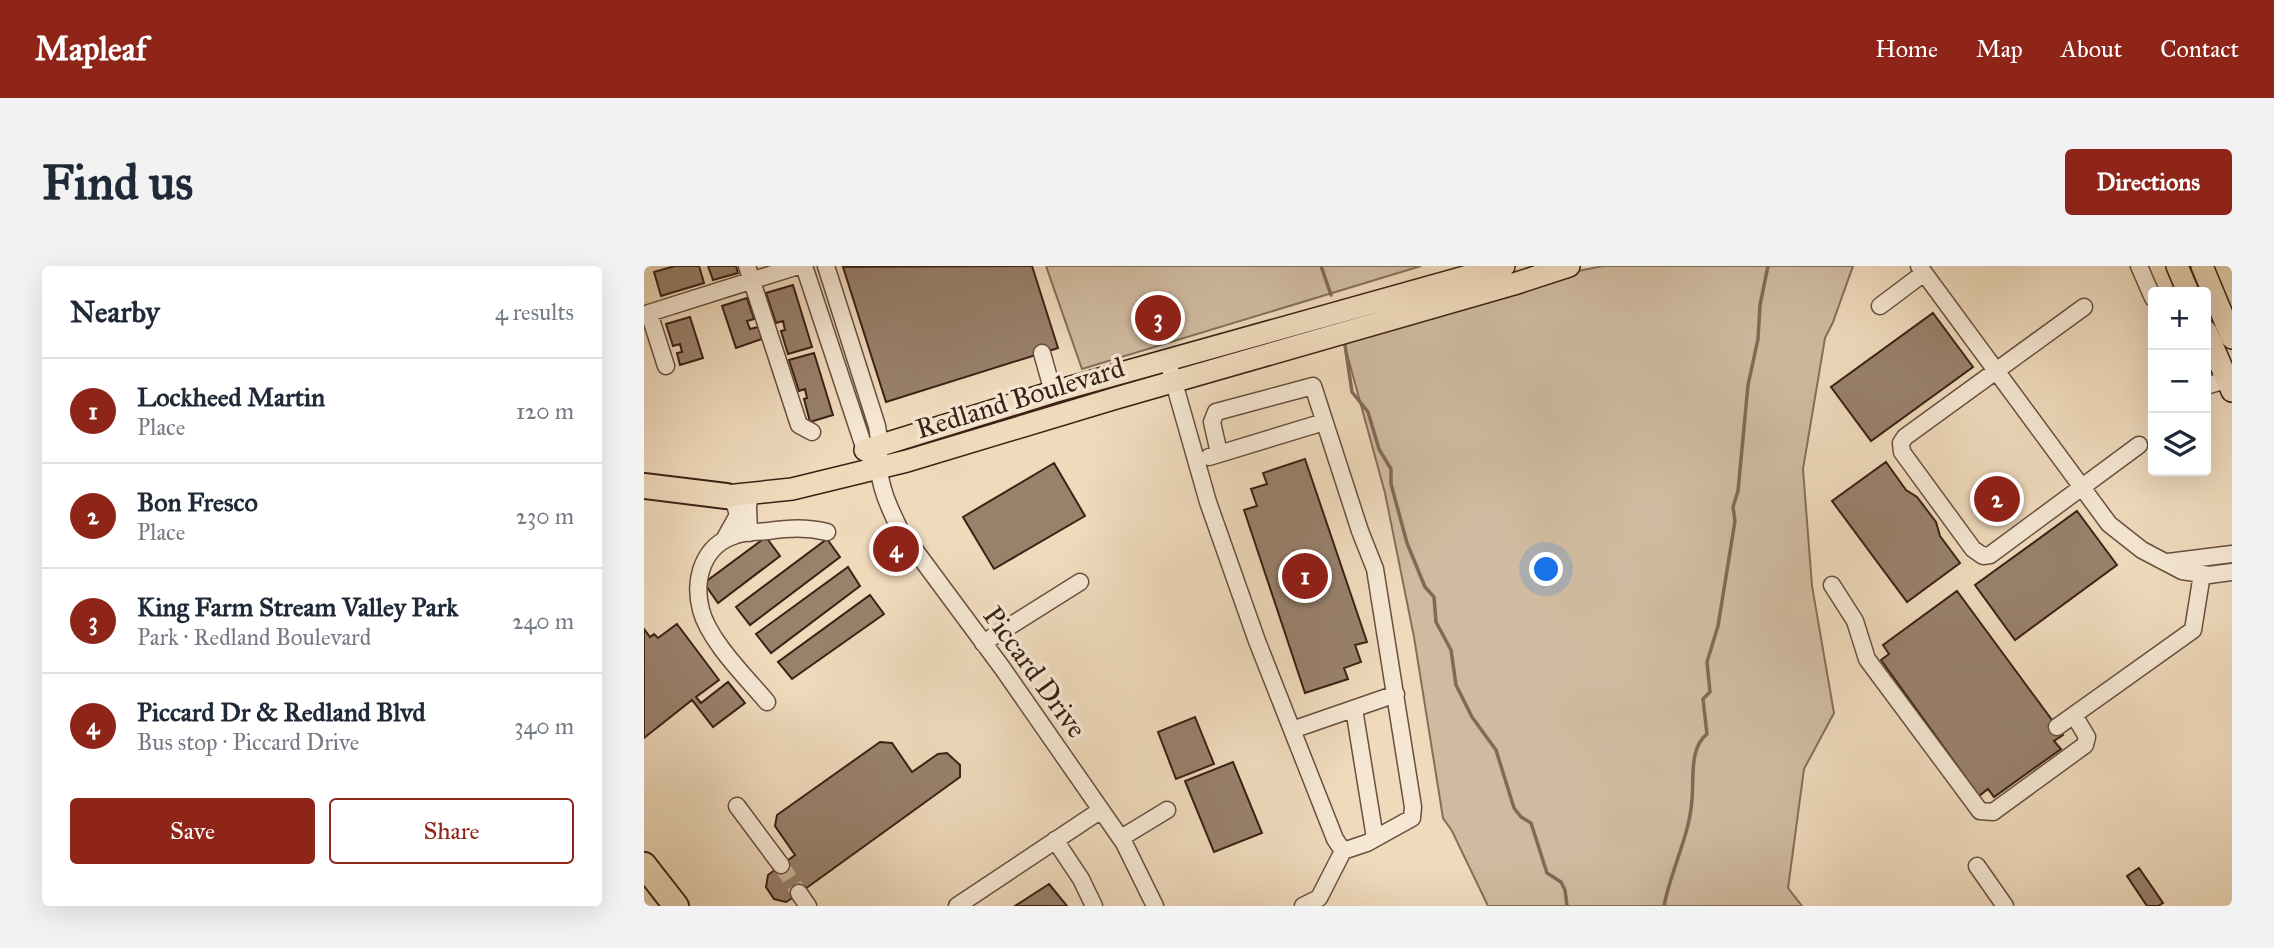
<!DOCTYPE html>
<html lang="en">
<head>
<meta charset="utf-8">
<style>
  :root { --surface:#fff; --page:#f2f2f3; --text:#1f2937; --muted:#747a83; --line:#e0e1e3; --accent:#8f2418 }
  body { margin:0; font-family:"IM FELL Great Primer",serif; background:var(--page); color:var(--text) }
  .controls { position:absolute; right:21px; top:21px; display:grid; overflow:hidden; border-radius:7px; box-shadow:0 7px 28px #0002 }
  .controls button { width:63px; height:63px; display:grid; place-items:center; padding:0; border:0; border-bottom:2px solid var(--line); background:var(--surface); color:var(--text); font:35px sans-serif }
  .you { position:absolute; left:903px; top:304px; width:24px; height:24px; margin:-18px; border:5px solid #fff; border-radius:50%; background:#1a73e8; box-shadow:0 0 0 10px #1a73e833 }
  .badge { display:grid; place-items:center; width:46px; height:46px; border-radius:50%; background:var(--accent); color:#fff; font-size:23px; font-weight:700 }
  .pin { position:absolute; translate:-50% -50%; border:4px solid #fff; box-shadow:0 2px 7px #0006 }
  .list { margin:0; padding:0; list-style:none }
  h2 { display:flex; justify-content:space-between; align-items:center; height:91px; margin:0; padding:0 28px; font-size:30px }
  h2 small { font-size:23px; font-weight:400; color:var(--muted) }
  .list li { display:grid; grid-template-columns:46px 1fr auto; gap:21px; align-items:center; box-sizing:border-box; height:105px; padding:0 28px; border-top:2px solid var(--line) }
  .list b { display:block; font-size:26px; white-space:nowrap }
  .list p { margin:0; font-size:23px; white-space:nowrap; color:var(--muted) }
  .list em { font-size:23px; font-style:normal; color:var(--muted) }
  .actions { display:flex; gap:14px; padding:21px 28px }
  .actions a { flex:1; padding:16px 0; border:2px solid var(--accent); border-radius:7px; text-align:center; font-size:24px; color:var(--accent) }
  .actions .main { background:var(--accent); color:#fff }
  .icon { flex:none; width:38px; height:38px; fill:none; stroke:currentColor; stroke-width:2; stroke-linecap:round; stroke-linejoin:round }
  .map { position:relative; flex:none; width:1588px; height:640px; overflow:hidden; border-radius:7px }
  header { display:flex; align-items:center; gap:42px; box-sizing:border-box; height:98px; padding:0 35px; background:var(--accent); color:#fff }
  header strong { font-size:33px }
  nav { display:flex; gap:38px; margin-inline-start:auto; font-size:24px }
  .intro { display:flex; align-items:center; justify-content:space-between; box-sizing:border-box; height:168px; padding:0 42px }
  h1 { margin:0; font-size:49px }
  .button { padding:18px 32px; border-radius:7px; background:var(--accent); color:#fff; font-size:24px; font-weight:700 }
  main { display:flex; gap:42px; padding:0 42px }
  aside { flex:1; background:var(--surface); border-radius:7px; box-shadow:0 7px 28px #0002 }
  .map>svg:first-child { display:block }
  .green { fill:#d0bba0; stroke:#866e5a; stroke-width:2 }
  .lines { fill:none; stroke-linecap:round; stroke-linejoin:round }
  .stream { stroke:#826a57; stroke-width:3.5 }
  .building { fill:#99816c; stroke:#3b2115; stroke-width:2 }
  .minor-tunnel { stroke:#cbb59b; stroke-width:16; stroke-dasharray:16 8; stroke-linecap:butt }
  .minor-casing { stroke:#684f3f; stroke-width:19 }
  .major-casing { stroke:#3b2115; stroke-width:24 }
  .highway-casing { stroke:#3b2115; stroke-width:28 }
  .minor { stroke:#f5e7d3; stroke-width:16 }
  .major { stroke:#efdabc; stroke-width:21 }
  .highway { stroke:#efdabc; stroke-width:24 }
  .labels { text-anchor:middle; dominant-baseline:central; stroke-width:7; stroke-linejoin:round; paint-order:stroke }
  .street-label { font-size:28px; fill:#3b2115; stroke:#f5e7d3 }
</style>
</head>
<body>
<header>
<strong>Mapleaf</strong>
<nav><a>Home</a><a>Map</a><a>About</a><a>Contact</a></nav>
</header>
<div class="intro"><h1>Find us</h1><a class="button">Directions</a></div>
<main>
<aside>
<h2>Nearby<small>4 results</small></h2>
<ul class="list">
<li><span class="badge">1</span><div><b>Lockheed Martin</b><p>Place</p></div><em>120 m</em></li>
<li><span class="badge">2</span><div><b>Bon Fresco</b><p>Place</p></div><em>230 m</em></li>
<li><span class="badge">3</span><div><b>King Farm Stream Valley Park</b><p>Park · Redland Boulevard</p></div><em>240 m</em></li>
<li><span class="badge">4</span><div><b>Piccard Dr &amp; Redland Blvd</b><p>Bus stop · Piccard Drive</p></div><em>340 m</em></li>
</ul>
<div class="actions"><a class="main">Save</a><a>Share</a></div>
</aside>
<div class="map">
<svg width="1588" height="640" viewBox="0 0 1588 640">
  <rect width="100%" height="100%" fill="#efdabc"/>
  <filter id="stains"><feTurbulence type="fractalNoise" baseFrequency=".00286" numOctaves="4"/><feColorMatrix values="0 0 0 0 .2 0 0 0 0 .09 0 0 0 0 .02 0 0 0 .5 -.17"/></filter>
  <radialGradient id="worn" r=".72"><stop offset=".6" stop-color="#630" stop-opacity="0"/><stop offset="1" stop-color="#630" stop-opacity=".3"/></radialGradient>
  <path class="green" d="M402,0H777L438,103Z
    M959,0H1209L1189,56L1181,72L1159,203L1168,320L1190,447L1160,503L1144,622L1158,640H844L808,565L799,552L770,371L741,227L697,66L870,18Z"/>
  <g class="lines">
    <path class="stream" d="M677,0L687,29
      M701,79L708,126L724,146L735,183L747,203V218L763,277L781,321L790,331L792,356L807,384L812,419L828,451L852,484L870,542L877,551L887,557L903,607L917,616L921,624L923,640
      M1020,640C1027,603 1045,572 1048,534C1050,513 1045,482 1063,468L1059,433L1066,426L1063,396L1074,360L1091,255L1089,241L1094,225L1104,119L1114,73L1116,39L1124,0"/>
  </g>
  <path class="building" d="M31,0H55L60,17L17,30L10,6Z
    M64,0H92L94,7L69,14Z
    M388,0L414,82L242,136L199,1Z
    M149,19L168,81L144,88L137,65L141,64L139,55L132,57L122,27Z
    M103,32L110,53L103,55L106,63L114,61L118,73L92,82L78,40Z
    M1289,47L1329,101L1227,175L1187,121Z
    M46,51L59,92L36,99L33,87L38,86L36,78L29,80L22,58Z
    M170,87L189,149L166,156L160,133L163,132L161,123L155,125L145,94Z
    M661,193L723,376L711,379L717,396L700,402L704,413L661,427L600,244L613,240L607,223L623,218L619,207Z
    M1242,196L1262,224L1273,231L1292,256L1296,270L1316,297L1263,336L1188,235Z
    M410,197L441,250L350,303L319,251Z
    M1344,216L1372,227L1362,251L1357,249L1355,253L1339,246L1340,243L1334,240Z
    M1433,245L1473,299L1371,374L1331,319Z
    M122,271L136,290L74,337L60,317Z
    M183,273L196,291L106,359L92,341Z
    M204,301L216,320L127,387L112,368Z
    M1313,325L1419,469L1410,475L1417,483L1350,531L1344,523L1335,530L1237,394L1245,388L1239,379Z
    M226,329L240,348L148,413L134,396Z
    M33,358L75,414L52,431L57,437L84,416L101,437L69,461L48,434L0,472V363L6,371L10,368L14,372Z
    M551,451L570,498L532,513L514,466Z
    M236,476L248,477L268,506L294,488L303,487L316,499V511L150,631L142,636L130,633L122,621L124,609L151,589L131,560L133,549Z
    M589,496L618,567L570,586L541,515Z
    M1495,602L1519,637L1514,640H1503L1483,610Z
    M405,618L423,640H371Z"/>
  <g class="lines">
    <path class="minor-tunnel" d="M137,599L155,627"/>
    <defs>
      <path id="minor" d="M103,0L155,159L168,166
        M160,0L221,184L226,191
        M182,0L233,160C236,175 235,185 235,199C235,221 247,245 256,264L359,403L480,577L511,640
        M1275,0L1465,258L1498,284L1538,305L1565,309L1588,306
        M1495,0L1509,32
        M1236,40L1280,7
        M1440,41L1261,171L1257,177L1258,186L1329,283L1339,290L1346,289L1495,179
        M398,87L409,126
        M22,100L5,47L154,0
        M527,106L564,236L613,375L691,573L699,585L723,577L768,552L769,541L731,303L716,265L669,120L572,146L568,156L575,187
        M1562,120L1588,112
        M565,191L680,156
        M105,267L104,240L106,229
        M80,274L94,249L91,239L82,230
        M1524,296L1588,288
        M1188,319L1211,355L1223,393L1336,545L1349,546L1441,479L1443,471L1430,449
        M339,377L436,316
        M123,436C102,411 65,375 57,344C49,313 59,279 92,269C101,266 113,266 124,265C145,262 162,261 183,266
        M710,443L731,572
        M1413,461L1549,364L1558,308
        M648,464L752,428
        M93,540L137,599
        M477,572L523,544
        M411,574L437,613L450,640
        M1333,600L1361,640
        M155,627L164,640
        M313,640L457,544
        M659,640L675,632L699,585"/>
      <path id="major" d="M1533,0L1544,26
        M1558,0L1588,72
        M1562,65L1588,125
        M221,184L409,126L860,0
        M82,230L148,223L263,195L469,133L870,18L925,0"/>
      <path id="highway" d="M0,220L82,230
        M0,599L32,640"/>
    </defs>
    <use href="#minor" class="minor-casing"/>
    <use href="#major" class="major-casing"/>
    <use href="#highway" class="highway-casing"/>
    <use href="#minor" class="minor"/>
    <use href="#major" class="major"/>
    <use href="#highway" class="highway"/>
  </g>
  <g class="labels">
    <g class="street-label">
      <text transform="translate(376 132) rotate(-17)">Redland Boulevard</text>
      <text transform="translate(391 406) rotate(54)">Piccard Drive</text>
    </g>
  </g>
  <rect width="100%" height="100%" filter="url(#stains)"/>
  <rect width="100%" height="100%" fill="url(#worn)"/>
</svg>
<div class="controls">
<button>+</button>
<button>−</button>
<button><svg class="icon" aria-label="layers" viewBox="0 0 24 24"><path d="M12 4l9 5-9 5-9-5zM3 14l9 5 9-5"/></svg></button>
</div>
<div class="you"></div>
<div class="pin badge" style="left:661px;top:310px">1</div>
<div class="pin badge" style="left:1353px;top:233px">2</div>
<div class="pin badge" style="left:514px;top:52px">3</div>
<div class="pin badge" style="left:252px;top:283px">4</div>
</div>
</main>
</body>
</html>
